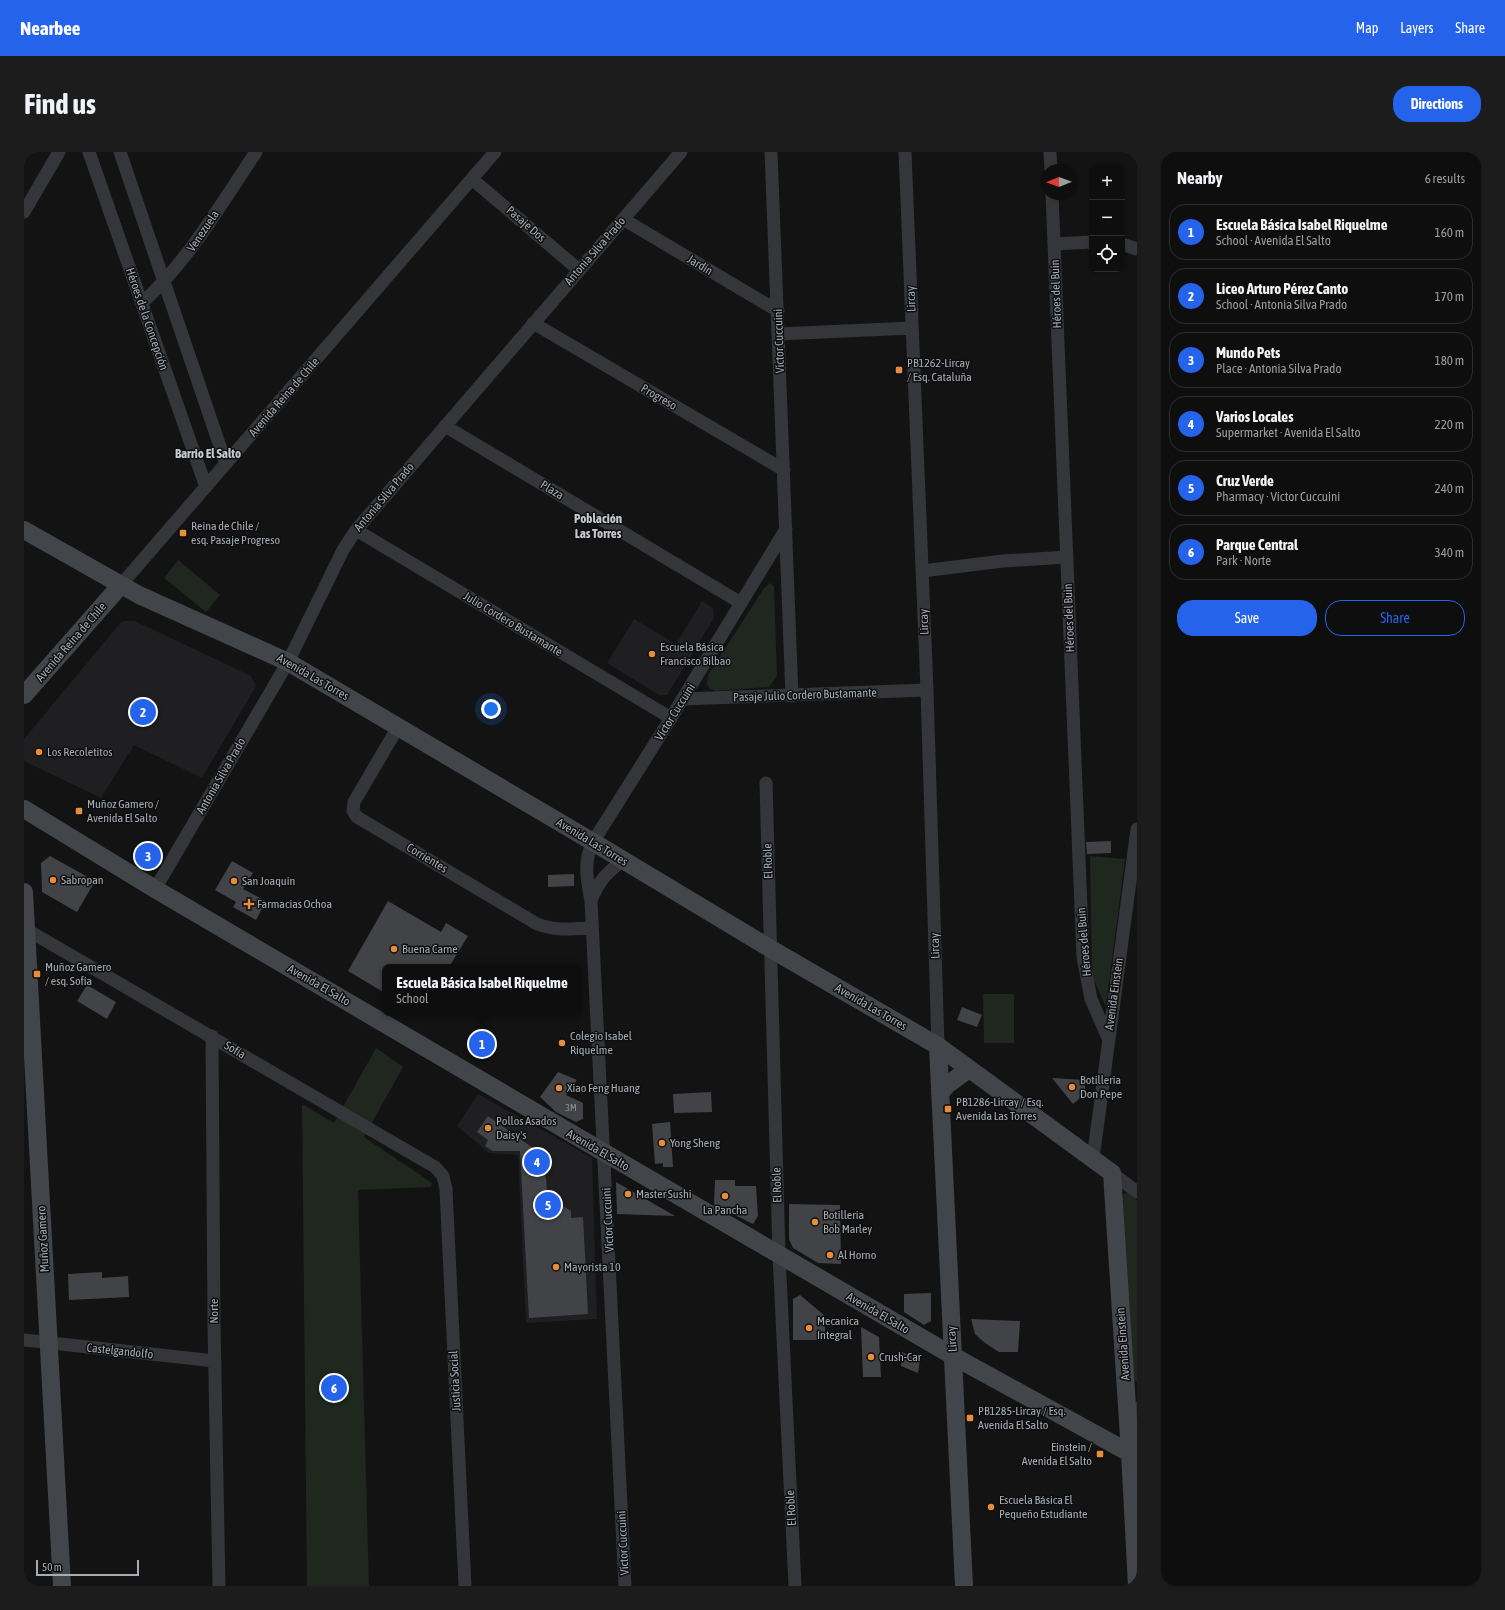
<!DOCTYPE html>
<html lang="en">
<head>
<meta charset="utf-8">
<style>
  :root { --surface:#0e0e0f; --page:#1c1c1d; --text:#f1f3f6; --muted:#9b9c9e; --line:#2e2e2f; --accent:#2563eb }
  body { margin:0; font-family:"Asap Condensed",sans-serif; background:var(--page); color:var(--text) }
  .controls { position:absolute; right:12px; top:12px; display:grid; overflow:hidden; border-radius:8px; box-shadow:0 1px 3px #0004 }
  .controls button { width:36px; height:36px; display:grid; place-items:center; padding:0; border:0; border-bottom:1px solid var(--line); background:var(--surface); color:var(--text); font:20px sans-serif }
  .compass { position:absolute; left:1017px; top:12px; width:36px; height:36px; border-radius:50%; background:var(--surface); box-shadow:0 1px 3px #0004; rotate:269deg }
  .scale { position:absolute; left:12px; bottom:10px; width:103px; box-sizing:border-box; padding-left:4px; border:2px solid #a5acb4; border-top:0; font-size:11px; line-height:14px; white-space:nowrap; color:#a5acb4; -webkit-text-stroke:3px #0e0e0f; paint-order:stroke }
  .you { position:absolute; left:467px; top:557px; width:14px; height:14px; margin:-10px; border:3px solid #fff; border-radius:50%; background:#1a73e8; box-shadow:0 0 0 6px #1a73e833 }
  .badge { display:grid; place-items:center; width:26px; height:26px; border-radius:50%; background:var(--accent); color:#fff; font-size:13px; font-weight:700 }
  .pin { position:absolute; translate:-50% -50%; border:2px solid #fff; box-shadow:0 1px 4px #0006 }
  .popup { position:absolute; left:358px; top:812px; width:200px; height:52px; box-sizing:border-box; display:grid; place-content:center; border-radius:8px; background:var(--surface); filter:drop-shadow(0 1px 3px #0005); font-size:13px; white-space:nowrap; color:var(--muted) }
  .popup b { font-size:15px; color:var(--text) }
  .popup::after { content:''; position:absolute; left:50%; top:100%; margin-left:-8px; border:8px solid transparent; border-top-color:var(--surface) }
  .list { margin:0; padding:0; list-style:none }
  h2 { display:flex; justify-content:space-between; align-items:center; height:52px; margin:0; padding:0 16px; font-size:17px }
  h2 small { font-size:13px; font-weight:400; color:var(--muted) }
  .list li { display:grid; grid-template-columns:26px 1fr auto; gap:12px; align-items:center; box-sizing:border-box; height:56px; margin:0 8px 8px; padding:0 8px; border:1px solid var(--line); border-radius:16px }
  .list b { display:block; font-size:15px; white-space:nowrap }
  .list p { margin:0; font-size:13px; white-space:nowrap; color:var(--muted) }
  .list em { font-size:13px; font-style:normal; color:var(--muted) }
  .actions { display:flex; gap:8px; padding:12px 16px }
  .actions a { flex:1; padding:9px 0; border:1px solid var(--accent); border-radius:16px; text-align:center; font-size:14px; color:var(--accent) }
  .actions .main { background:var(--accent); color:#fff }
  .icon { flex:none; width:22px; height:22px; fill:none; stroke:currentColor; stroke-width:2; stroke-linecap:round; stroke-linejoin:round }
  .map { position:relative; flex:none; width:1113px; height:1434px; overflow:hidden; border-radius:16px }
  header { display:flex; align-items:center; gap:24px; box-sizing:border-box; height:56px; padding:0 20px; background:var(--accent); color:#fff }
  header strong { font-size:19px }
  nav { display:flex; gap:22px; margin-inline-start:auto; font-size:14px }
  .intro { display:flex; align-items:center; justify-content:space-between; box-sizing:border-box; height:96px; padding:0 24px }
  h1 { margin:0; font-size:28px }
  .button { padding:10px 18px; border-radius:16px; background:var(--accent); color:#fff; font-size:14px; font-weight:700 }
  main { display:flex; gap:24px; padding:0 24px }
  aside { flex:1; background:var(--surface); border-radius:16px; box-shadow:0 1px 3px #0004 }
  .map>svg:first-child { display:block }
  .built { fill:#1f1f21 }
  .green { fill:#1f271f }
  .building { fill:#424347 }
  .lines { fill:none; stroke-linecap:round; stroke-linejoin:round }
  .street { stroke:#343639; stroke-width:13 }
  .secondary { stroke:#424549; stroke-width:18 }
  .poi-dot { fill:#e48e3b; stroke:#0e0e0f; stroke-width:1.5 }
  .labels { text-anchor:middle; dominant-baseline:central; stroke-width:3; stroke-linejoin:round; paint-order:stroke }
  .number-label { font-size:10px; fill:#8c9299 }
  .street-label { font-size:12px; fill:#a5acb4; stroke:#0e0e0f }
  .poi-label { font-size:12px; fill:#a5acb4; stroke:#0e0e0f; text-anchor:start }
  .neighbourhood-label { font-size:13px; font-weight:bold; fill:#c6cad0; stroke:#0e0e0f }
</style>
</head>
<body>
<header>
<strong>Nearbee</strong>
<nav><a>Map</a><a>Layers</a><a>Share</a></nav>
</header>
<div class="intro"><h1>Find us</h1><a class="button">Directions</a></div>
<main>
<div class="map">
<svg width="1113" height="1434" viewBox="0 0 1113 1434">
  <rect width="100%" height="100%" fill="#131314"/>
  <path class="built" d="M678,449L689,456L690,466L643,543H635L583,511L610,467L652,492Z
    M98,469H111L227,524L232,534L178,626L110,593L77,646L0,609V587Z
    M454,942L568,1006L573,1167L502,1171L494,1003L465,1001L433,974Z"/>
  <path class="green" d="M154,408L196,443L182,460L140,426Z
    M746,431L750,434L753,524L745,535L691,539L685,536L683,531L684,523L740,436Z
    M1066,704L1101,707L1082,855L1068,824Z
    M959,842H990V891H960Z
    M352,896L379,915L340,985L408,1031L407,1035L334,1038L345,1434H283L278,952L310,971Z
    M1103,1041L1113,1048V1229H1109L1098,1046L1099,1042Z"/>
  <path class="building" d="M1087,689V701L1063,702L1062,690Z
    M119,692L138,700L127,716L112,709Z
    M26,704L71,729L53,760L18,740L17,711Z
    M208,709L229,721L219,737L242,749L232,768L209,755L212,750L191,738Z
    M550,722V734L524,735V723Z
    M364,749L417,780L422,771L444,784L425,815H361V841L324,819Z
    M63,833L92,850L83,867L53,849Z
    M938,855L958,863L953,875L933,868Z
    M453,880L471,891L462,905L444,894Z
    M534,920L553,928L542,943L559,951V967L552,970L532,960L516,945Z
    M1028,926L1061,928V942L1049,952Z
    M687,940L688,960L650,961L649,942Z
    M464,964L519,1003L524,1045L547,1059V1066L559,1065L564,1162L505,1166L496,999H469L461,994L464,988L453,980Z
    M646,970L649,1015H639V1011L631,1012L628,972Z
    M691,1028H711V1034H732L734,1064L729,1072L690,1053Z
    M592,1030L651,1064L593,1062Z
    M765,1052L816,1053L817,1112L794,1111L769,1096L765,1087Z
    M78,1120V1126L104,1124L105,1145L45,1148L44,1122Z
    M907,1141V1169L900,1173L880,1160V1142Z
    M776,1143L801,1164V1188H769V1147Z
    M947,1167L996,1169L994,1200H975L961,1191L951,1182Z
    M837,1175L855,1185L857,1225H839Z
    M878,1200L896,1208L894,1221L877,1214Z"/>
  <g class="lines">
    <path class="street" d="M65,0L182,335
      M96,0L202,312
      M747,0L768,544
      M881,0L903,538L914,894
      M1026,0L1027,18
      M448,27L555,118
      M1028,42L1059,805L1067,847L1084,886
      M0,60L35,0
      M599,67L754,159
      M1030,92L1068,90
      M1098,92L1113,97
      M118,151C165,108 197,52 232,0
      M509,171L760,318
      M754,182L888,176
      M421,274L717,451
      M332,378L647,566
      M898,419L979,409L1043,405
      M96,434L471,0
      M659,547L903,538
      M374,575L330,650L329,659L333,665L513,772C531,779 549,777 568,776
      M742,631L755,1103L771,1434
      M131,737L264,510L319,398L332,378L657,0
      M567,749C574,729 583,721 599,708
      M0,776L411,1015L419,1024L422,1037L441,1434
      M188,884L190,1173L195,1434
      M1069,1007L1113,677
      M1088,1021L1113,1040
      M0,1188L191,1209
      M1107,1276L1113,1256
      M601,1434L567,749C563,728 559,709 569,690L647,566L762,377"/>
    <path class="secondary" d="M0,378L115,443L264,510L569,690L747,797L914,894L1088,1021L1106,1301L1113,1434
      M0,543L96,434
      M0,657L131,737L581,1001L929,1204L1113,1305
      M0,740L38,1434
      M914,894L940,1434
      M916,941L923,933L945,917"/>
  </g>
  <g class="poi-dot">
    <rect x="871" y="214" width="8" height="8" rx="2"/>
    <rect x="155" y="377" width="8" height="8" rx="2"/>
    <circle cx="628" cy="502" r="4"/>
    <circle cx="15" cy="600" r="4"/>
    <rect x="51" y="655" width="8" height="8" rx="2"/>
    <circle cx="29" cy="728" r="4"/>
    <circle cx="210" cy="729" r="4"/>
    <path d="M223 746h4v4h4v4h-4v4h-4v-4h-4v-4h4z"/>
    <circle cx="370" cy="797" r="4"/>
    <rect x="9" y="818" width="8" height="8" rx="2"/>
    <circle cx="538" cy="891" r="4"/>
    <circle cx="1048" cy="935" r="4"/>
    <circle cx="535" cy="936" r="4"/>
    <rect x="920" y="953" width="8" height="8" rx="2"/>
    <circle cx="464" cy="976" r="4"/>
    <circle cx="638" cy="991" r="4"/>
    <circle cx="604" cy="1042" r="4"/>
    <circle cx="701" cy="1044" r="4"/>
    <circle cx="791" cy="1070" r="4"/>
    <circle cx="806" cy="1103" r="4"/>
    <circle cx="532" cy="1115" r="4"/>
    <circle cx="785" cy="1176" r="4"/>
    <circle cx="847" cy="1205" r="4"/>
    <rect x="942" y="1262" width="8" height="8" rx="2"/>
    <rect x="1072" y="1298" width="8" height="8" rx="2"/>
    <circle cx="967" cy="1355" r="4"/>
  </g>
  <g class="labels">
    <g class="number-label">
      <text x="547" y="955">3M</text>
    </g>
    <g class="street-label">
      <text transform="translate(502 72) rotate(41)">Pasaje Dos</text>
      <text transform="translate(179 79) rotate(-56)">Venezuela</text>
      <text transform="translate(571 99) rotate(-49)">Antonia Silva Prado</text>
      <text transform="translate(676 113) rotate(31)">Jardín</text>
      <text transform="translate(1032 142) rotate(-92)">Héroes del Buin</text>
      <text transform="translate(887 147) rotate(-92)">Lircay</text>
      <text transform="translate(123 167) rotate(71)">Héroes de la Concepción</text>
      <text transform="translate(755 189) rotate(-92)">Víctor Cuccuini</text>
      <text transform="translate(260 245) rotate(-49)">Avenida Reina de Chile</text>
      <text transform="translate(635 245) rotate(30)">Progreso</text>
      <text transform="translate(528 338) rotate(31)">Plaza</text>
      <text transform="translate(360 345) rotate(-50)">Antonia Silva Prado</text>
      <text transform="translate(1045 466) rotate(-92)">Héroes del Buin</text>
      <text transform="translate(900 470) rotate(-92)">Lircay</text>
      <text transform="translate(489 472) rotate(31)">Julio Cordero Bustamante</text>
      <text transform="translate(47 490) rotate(-49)">Avenida Reina de Chile</text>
      <text transform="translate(289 525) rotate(30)">Avenida Las Torres</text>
      <text transform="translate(781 543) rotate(-2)">Pasaje Julio Cordero Bustamante</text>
      <text transform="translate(651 560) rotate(-58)">Víctor Cuccuini</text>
      <text transform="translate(197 624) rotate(-60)">Antonia Silva Prado</text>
      <text transform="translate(568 690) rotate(31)">Avenida Las Torres</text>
      <text transform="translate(403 706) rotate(31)">Corrientes</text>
      <text transform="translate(744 709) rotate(-92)">El Roble</text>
      <text transform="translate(1060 790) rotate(-95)">Héroes del Buin</text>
      <text transform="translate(911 794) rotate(-92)">Lircay</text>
      <text transform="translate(295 833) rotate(30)">Avenida El Salto</text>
      <text transform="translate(1090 842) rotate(-82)">Avenida Einstein</text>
      <text transform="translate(847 855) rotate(30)">Avenida Las Torres</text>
      <text transform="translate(211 898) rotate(31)">Sofía</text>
      <text transform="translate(574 998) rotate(30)">Avenida El Salto</text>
      <text transform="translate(753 1033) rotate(-92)">El Roble</text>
      <text transform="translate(584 1068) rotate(-93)">Víctor Cuccuini</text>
      <text transform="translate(19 1087) rotate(-93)">Muñoz Gamero</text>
      <text transform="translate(190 1159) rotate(-90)">Norte</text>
      <text transform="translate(854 1161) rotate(30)">Avenida El Salto</text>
      <text transform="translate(928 1187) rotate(-93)">Lircay</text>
      <text transform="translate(1099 1192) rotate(-94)">Avenida Einstein</text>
      <text transform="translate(96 1199) rotate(6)">Castelgandolfo</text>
      <text transform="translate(431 1229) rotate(-93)">Justicia Social</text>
      <text transform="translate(767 1356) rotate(-93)">El Roble</text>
      <text transform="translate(599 1391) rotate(-93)">Víctor Cuccuini</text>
    </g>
    <g class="poi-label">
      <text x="883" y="211">PB1262-Lircay<tspan x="883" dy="14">/ Esq. Cataluña</tspan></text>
      <text x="167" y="374">Reina de Chile /<tspan x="167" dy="14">esq. Pasaje Progreso</tspan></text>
      <text x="636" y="495">Escuela Básica<tspan x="636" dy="14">Francisco Bilbao</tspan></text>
      <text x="23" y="600">Los Recoletitos</text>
      <text x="63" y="652">Muñoz Gamero /<tspan x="63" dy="14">Avenida El Salto</tspan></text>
      <text x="37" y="728">Sabropan</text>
      <text x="218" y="729">San Joaquin</text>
      <text x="233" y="752">Farmacias Ochoa</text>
      <text x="378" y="797">Buena Carne</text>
      <text x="21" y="815">Muñoz Gamero<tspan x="21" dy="14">/ esq. Sofía</tspan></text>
      <text x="546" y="884">Colegio Isabel<tspan x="546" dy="14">Riquelme</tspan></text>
      <text x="1056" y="928">Botilleria<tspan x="1056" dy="14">Don Pepe</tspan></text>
      <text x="543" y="936">Xiao Feng Huang</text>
      <text x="932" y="950">PB1286-Lircay / Esq.<tspan x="932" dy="14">Avenida Las Torres</tspan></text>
      <text x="472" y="969">Pollos Asados<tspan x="472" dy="14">Daisy's</tspan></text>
      <text x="646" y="991">Yong Sheng</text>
      <text x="612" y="1042">Master Sushi</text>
      <text x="701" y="1058" text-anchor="middle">La Pancha</text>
      <text x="799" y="1063">Botilleria<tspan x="799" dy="14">Bob Marley</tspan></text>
      <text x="814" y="1103">Al Horno</text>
      <text x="540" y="1115">Mayorista 10</text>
      <text x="793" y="1169">Mecanica<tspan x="793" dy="14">Integral</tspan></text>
      <text x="855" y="1205">Crush-Car</text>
      <text x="954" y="1259">PB1285-Lircay / Esq.<tspan x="954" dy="14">Avenida El Salto</tspan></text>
      <text x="1068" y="1295" text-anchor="end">Einstein /<tspan x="1068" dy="14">Avenida El Salto</tspan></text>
      <text x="975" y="1348">Escuela Básica El<tspan x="975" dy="14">Pequeño Estudiante</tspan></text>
    </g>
    <g class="neighbourhood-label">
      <text x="184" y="301">Barrio El Salto</text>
      <text x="574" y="366">Población<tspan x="574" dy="15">Las Torres</tspan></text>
    </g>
  </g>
</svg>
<div class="controls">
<button>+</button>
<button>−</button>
<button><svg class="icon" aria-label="locate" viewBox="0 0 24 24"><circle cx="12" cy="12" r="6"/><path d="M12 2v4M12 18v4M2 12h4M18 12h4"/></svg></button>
</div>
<svg class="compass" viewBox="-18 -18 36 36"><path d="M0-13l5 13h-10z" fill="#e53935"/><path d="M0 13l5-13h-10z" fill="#9b9c9e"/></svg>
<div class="scale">50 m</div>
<div class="you"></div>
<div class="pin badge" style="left:458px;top:892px">1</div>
<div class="popup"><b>Escuela Básica Isabel Riquelme</b>School</div>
<div class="pin badge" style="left:119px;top:560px">2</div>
<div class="pin badge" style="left:124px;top:704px">3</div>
<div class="pin badge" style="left:513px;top:1010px">4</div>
<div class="pin badge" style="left:524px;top:1053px">5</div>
<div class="pin badge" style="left:310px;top:1236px">6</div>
</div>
<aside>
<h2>Nearby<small>6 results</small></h2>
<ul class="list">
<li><span class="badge">1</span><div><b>Escuela Básica Isabel Riquelme</b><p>School · Avenida El Salto</p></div><em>160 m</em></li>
<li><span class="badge">2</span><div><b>Liceo Arturo Pérez Canto</b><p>School · Antonia Silva Prado</p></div><em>170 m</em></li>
<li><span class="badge">3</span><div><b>Mundo Pets</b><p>Place · Antonia Silva Prado</p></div><em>180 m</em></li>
<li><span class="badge">4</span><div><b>Varios Locales</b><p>Supermarket · Avenida El Salto</p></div><em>220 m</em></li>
<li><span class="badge">5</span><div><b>Cruz Verde</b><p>Pharmacy · Víctor Cuccuini</p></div><em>240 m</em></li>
<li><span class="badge">6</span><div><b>Parque Central</b><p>Park · Norte</p></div><em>340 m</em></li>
</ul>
<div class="actions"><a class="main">Save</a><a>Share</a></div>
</aside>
</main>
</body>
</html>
